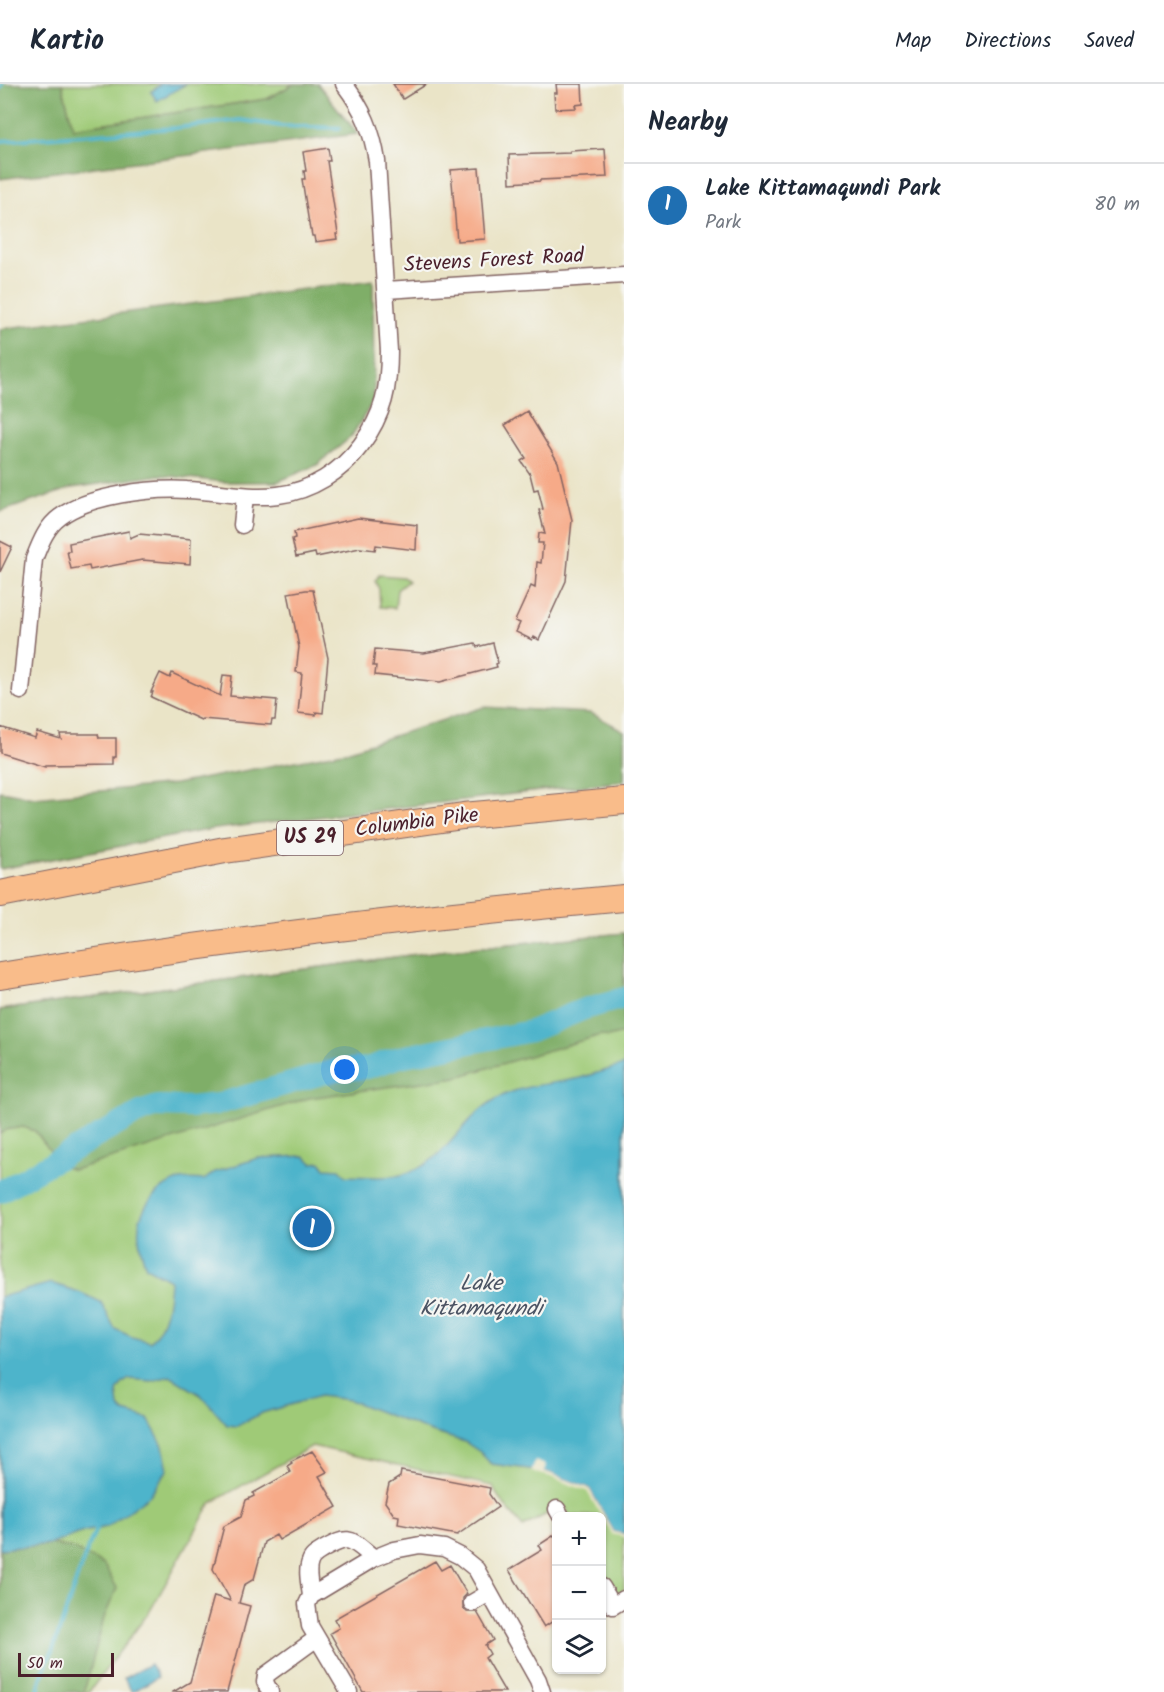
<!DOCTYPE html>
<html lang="en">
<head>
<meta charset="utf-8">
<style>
  :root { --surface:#fff; --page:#f6f6f7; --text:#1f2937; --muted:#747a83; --line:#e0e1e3; --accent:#1f6fb2 }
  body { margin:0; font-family:Kalam,sans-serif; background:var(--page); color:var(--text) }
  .controls { position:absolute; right:18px; bottom:18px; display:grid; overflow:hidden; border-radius:9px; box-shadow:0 2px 4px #0004 }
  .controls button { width:54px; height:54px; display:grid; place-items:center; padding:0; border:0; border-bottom:2px solid var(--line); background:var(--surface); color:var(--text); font:30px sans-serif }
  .scale { position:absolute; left:18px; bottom:15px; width:96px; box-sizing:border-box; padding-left:6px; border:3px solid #4a1f2b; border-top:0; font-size:16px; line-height:21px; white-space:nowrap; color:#4a1f2b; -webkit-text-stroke:4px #f6f6f2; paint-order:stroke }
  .you { position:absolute; left:345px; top:986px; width:21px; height:21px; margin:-15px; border:4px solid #fff; border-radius:50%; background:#1a73e8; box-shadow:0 0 0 9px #1a73e833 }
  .badge { display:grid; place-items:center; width:39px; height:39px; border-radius:50%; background:var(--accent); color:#fff; font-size:20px; font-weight:700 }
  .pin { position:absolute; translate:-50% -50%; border:3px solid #fff; box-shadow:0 2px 6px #0006 }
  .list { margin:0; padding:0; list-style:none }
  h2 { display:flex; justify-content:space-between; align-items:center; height:78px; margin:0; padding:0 24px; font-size:26px }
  h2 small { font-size:20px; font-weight:400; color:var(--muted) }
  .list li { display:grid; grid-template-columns:39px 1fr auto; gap:18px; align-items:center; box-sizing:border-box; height:84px; padding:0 24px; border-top:2px solid var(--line) }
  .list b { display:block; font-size:22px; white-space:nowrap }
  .list p { margin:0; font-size:20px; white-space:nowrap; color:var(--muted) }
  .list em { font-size:20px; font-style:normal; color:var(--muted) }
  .icon { flex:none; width:33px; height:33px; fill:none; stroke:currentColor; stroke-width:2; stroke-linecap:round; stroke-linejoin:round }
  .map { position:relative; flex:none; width:624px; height:1608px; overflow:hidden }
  header { display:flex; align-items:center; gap:36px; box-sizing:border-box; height:84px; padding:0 30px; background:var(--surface); border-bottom:2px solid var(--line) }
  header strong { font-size:28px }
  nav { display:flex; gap:33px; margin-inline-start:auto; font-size:21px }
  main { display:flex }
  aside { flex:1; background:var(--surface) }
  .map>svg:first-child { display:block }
  .green { fill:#9fca77; stroke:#747451; stroke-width:1.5 }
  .forest { fill:#7fae68; stroke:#64664a; stroke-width:1.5 }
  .water { fill:#4db4cb; stroke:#4c6a7b; stroke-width:1.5 }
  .pier { fill:#eae4c7 }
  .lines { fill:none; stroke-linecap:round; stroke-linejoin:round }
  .stream { stroke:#4db4cb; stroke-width:4 }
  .river { stroke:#4db4cb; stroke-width:22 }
  .building { fill:#f6aa88 }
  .minor-casing { stroke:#826462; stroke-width:19 }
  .highway-casing { stroke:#826462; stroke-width:28 }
  .minor { stroke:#fff; stroke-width:16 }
  .highway { stroke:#f9bc8a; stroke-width:26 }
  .labels { text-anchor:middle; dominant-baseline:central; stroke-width:4.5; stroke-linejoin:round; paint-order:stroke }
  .shield { fill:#f6f6f2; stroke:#7e6067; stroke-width:1.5 }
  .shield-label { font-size:20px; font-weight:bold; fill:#4a1f2b }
  .street-label { font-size:21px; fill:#4a1f2b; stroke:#f6f6f2 }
  .water-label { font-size:22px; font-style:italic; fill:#4b5363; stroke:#f6f6f2 }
</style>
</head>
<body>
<header>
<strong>Kartio</strong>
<nav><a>Map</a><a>Directions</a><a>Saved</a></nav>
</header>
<main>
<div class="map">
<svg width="624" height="1608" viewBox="0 0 624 1608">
  <rect width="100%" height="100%" fill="#f6f6f2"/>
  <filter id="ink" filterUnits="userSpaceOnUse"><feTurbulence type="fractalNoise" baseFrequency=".0167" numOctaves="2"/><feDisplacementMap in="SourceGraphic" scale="12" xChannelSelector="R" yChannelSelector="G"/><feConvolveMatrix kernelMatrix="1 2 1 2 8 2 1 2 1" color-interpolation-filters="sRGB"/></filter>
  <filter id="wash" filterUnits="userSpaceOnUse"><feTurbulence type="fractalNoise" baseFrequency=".008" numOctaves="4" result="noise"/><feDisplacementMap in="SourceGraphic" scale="24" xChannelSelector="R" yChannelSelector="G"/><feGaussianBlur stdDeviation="1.35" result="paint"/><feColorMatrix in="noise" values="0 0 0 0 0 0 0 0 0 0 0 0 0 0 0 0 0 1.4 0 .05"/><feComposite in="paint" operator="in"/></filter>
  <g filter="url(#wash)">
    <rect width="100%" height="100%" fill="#eae4c7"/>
    <path class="green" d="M62,0H294L267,15L73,44Z
      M379,491L403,493L408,497L397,506L395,524L380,523L379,505L375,497Z
      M624,849V1506L617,1510L602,1485V1432H570L563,1421L523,1443C516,1435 493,1409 493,1402L312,1362L211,1419L150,1527L89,1608H0V926L440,867Z"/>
    <path class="forest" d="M0,0H62L73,44L267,15L294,0H318L358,50L0,95Z
      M373,196L374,316L351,353L317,381L277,398H224L160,391L72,404L0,428V245Z
      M484,623L591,629L624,647V697L207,746L0,785V707L34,713L175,700L343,668Z
      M624,849V949L608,953L601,951L457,993L309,1014L73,1086L62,1082L35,1047L23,1043L6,1046L0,1050V926L440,867Z
      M51,1460L72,1464L104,1481L117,1504L104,1534L84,1608H0V1465Z"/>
    <path class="water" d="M161,0H186L157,17L151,8Z
      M624,981V1450L614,1448L589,1404L544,1387L491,1380L480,1368L465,1358L432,1348L349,1316L320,1312L262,1329L237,1342L227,1341L201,1311L170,1292L152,1297L129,1295L122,1300L117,1307L119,1323L124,1328L148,1335L163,1362L168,1385L150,1411L107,1443L83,1448L51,1460L0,1465V1213L51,1199L79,1208L101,1218L115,1245L132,1253L150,1258C166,1242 169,1218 170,1196L146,1183C142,1171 137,1156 139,1142C141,1123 158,1103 176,1097C186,1094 195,1095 204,1096L215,1088L258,1074L305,1072L312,1079L321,1078L325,1084L340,1085L346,1092C363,1092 384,1095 401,1091C450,1079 461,1029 504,1011C528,1000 555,1000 580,994C595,990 609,985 624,981Z
      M150,1580L158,1593L132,1608L124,1594Z"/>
    <path class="pier" d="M535,1377L546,1381L544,1387L589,1404L614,1448L624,1450V1453L612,1450L587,1407L543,1390L531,1388Z"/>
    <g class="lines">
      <path class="stream" d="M0,4L2,0
        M0,57L176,44L240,36L281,42L340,44
        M0,1096L8,1102
        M38,1608C39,1593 48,1579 53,1565C68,1524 79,1482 97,1443"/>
      <path class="river" d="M0,1108L140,1028L158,1022L190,1023L218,1020L336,986L367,984L400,973L531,947L584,925L624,914"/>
    </g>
    <g id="blocks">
      <path class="building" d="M393,0H427L403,15Z
        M556,0H582L583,20L575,21L576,24L555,25L554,9H557Z
        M328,64L330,77H327L338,150H336L337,155L315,158L314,152H312L311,146H310L302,95H305L304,87H306L303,68Z
        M605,65L607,93L540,96V97L510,99L509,71L570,69V67Z
        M479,84L485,155L457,157L451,86Z
        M527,327L558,378L572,436L566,497L539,556L534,553L532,556L516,548L520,539L515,537L531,502L535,504L537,478L541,479L543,459H538L539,449L545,450L539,426L543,425L538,405L534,406L530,390L521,377L526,374L505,341Z
        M358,434L417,441L416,466L376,461L375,466L360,464L316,473L315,469L296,473L292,455L295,454L294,448Z
        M129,447L130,454L139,450L191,455L190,480L142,476L90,486L89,482L71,485L67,467H70L69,459Z
        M0,457L12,463L0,488Z
        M306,506H313L328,574L323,629L316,628V631L298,629L302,589L296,588L299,563L288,509Z
        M475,559L477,563L493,559L498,579L496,580L497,583L440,598L375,591L376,582H373L375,565L424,569Z
        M160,589L170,594L172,589L220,612L223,591L232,592L230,612L277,616L275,636H272L271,641L202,635L201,636L151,613L153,608H151Z
        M0,643L35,654L37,648L61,655L60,650H98L99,654H116V673H114V680L45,681V683L0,669Z
        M312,1367L327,1388L319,1392L337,1423L279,1456L276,1451L264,1458L254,1495L244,1501L239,1519L250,1522L227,1608H173L190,1598L214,1512L231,1517L213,1485L224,1442L241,1433L246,1416L254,1412L253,1409L291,1388L287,1382L292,1379L291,1377Z
        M401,1387L490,1404L489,1410L498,1423L457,1451L398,1440L399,1432L394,1431L385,1418L389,1400L400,1393Z
        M556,1450V1535L544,1543L509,1486L542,1466L539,1461Z
        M435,1477L441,1486L450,1481L467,1510L463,1514V1524L467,1528H477L493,1556L485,1561L490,1570L485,1574L505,1608H363L330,1549L339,1544L334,1535Z"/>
    </g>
  </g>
  <g filter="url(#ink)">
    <use href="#blocks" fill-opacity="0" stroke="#826462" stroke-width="1.5"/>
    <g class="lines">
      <defs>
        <path id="minor" d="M386,206L624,191
          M242,441L245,412
          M21,607L34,475C40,460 46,443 60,433C89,411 151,404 187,406C218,407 247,415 278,411C311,407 341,388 361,361C384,330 389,304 389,267L377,77C372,46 363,25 344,0
          M557,1425L561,1432
          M602,1503L613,1522L624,1515
          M311,1512C310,1502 306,1487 310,1478C312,1471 318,1469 324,1465C351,1450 350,1455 374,1474
          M472,1519L489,1509
          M270,1608L265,1598L266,1591L317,1554
          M349,1608L310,1542L307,1520L311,1512L374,1474L394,1466L420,1461L444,1464L460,1472L476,1485L538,1596L542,1608"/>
        <path id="highway" d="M0,810L225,766L463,732L624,717
          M0,892C207,858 415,833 624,814"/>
      </defs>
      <use href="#minor" class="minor-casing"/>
      <use href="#highway" class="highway-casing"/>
      <use href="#minor" class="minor"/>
      <use href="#highway" class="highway"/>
    </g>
  </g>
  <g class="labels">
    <rect class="shield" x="277" y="737" width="66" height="34" rx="4.5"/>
    <g class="shield-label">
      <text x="310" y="754">US 29</text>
    </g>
    <g class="street-label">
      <text transform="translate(494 177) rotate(-3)">Stevens Forest Road</text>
      <text transform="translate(417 739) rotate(-7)">Columbia Pike</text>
    </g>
    <g class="water-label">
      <text x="481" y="1200">Lake<tspan x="481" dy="25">Kittamaqundi</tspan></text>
    </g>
  </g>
</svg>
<div class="controls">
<button>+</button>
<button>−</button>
<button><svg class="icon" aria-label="layers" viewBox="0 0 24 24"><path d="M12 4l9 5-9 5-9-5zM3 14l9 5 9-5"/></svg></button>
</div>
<div class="scale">50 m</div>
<div class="you"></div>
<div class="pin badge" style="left:312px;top:1144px">1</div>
</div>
<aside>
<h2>Nearby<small></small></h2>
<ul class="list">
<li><span class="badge">1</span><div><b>Lake Kittamaqundi Park</b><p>Park</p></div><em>80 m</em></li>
</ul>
</aside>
</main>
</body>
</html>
